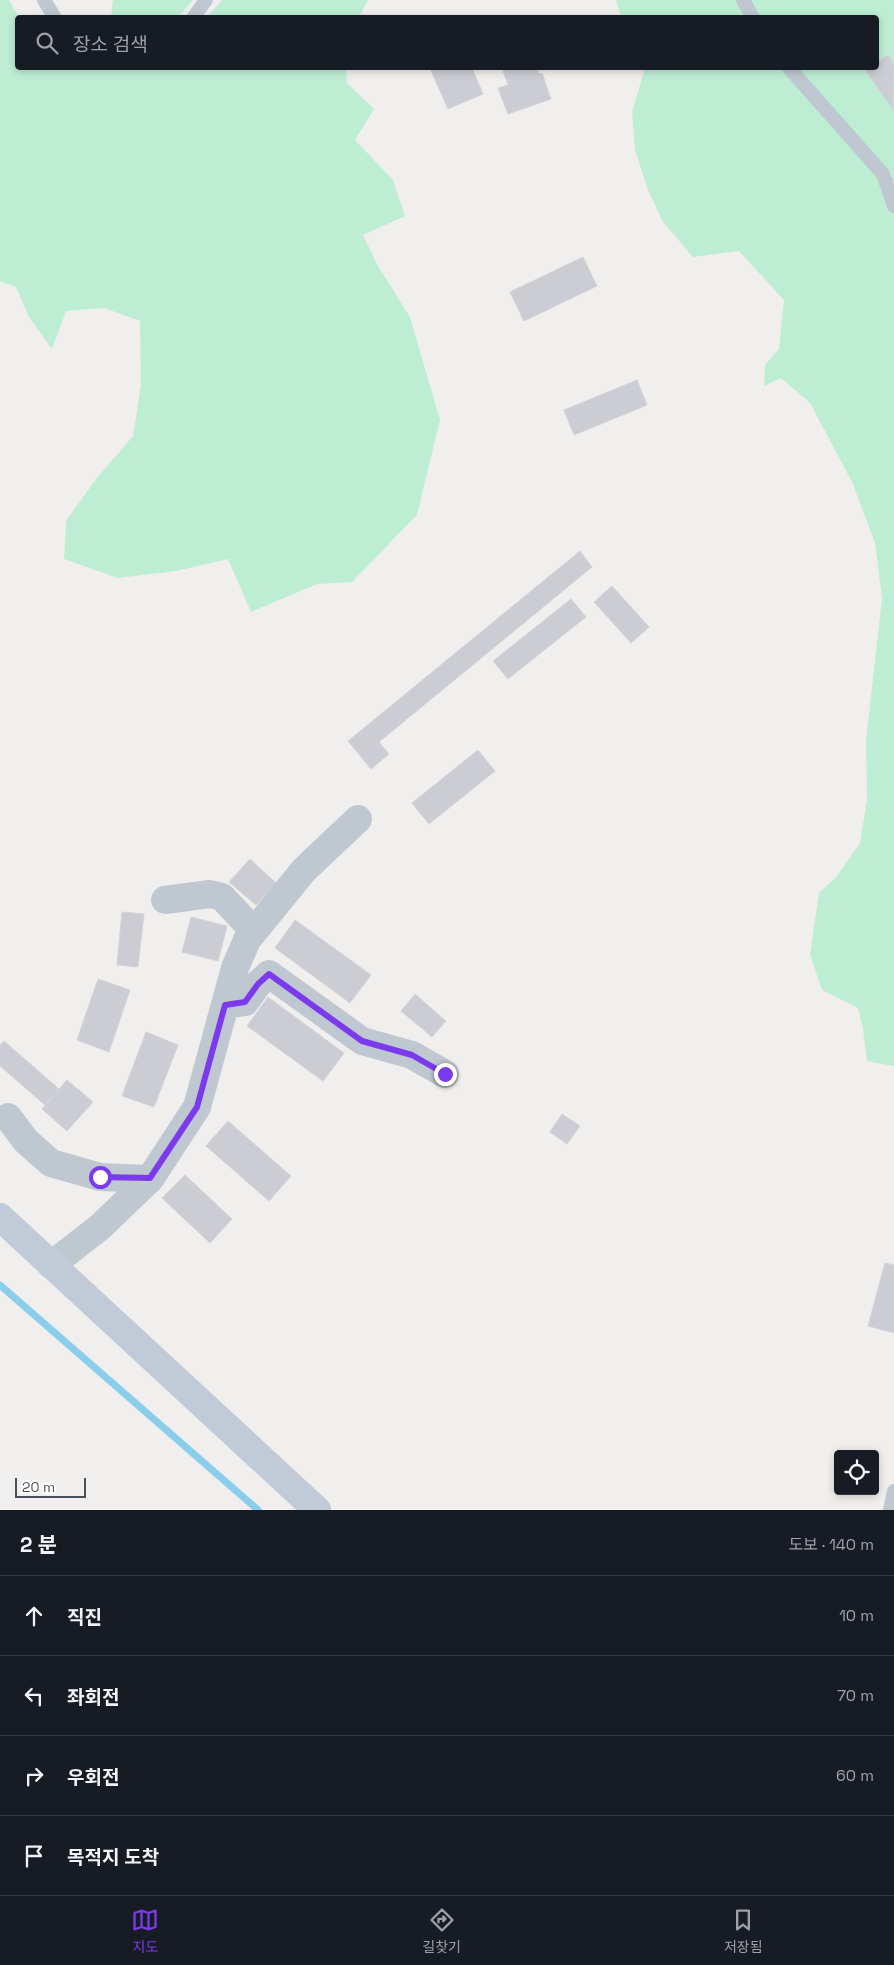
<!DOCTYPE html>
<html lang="ko">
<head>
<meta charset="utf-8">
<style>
  :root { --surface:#171b24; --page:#242831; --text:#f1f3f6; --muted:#9ea1a6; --line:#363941; --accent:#7c3aed }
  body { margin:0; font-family:"Space Grotesk","Noto Sans KR",sans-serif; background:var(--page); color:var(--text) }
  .controls { position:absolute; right:15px; bottom:15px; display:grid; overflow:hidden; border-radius:5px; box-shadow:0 2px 8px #0003 }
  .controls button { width:45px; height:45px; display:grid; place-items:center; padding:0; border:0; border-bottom:1px solid var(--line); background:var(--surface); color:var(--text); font:25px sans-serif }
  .scale { position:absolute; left:15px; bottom:12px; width:71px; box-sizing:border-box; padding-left:5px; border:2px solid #47505b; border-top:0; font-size:14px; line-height:18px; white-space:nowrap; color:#47505b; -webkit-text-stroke:4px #fff; paint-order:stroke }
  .stop { position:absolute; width:15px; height:15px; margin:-11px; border:4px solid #7c3aed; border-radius:50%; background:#fff }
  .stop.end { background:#7c3aed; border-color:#fff; box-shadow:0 1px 5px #0008 }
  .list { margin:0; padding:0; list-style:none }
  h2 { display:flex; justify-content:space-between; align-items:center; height:65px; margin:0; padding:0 20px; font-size:21px }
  h2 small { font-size:16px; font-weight:400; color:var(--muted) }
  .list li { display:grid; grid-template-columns:32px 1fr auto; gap:15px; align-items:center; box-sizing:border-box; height:80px; padding:0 20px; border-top:1px solid var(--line) }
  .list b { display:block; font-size:19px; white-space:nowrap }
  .list em { font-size:16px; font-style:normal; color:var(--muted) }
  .icon { flex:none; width:28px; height:28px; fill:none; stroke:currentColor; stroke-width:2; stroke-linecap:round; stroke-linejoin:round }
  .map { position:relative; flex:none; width:894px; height:1510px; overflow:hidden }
  .search { position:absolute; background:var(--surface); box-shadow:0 2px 8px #0003; left:15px; right:15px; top:15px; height:55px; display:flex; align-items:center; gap:12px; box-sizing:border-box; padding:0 18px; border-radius:5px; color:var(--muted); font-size:19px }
  .sheet { height:385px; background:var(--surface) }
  nav { display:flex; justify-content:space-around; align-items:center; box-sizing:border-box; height:70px; border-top:1px solid var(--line); background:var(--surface); font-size:14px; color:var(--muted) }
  nav a { display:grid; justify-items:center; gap:2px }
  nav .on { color:var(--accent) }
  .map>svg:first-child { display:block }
  .green { fill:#bdeed4 }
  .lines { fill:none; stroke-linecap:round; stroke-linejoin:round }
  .stream { stroke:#8aceeb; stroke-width:7 }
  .building { fill:#cbcdd3; stroke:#d2d4da }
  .lane { stroke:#bfc7d0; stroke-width:14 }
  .street { stroke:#bfc7d0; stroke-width:28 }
  .secondary { stroke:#c1cad7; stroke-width:28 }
  .route { stroke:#7c3aed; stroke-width:6 }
</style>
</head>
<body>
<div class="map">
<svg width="894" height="1510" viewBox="0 0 894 1510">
  <rect width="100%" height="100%" fill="#f1eeee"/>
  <path class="green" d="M0,0H9L19,17L18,18V68H99L105,69L133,68H346L347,83L374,109L355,140L393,180L405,216L363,235L378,266L410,317L440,420L417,515L352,582L317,584L251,612L228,559L176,571L118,578L64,559L66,521L96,479L133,436L141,385L140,321L104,308L66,311L52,349L29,317L16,287L0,281Z
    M113,0H193L178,17H111Z
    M222,0H368L359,17H207Z
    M616,0H894V1066L867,1061L863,1029L858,1008L822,990L810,955L819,893L837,876L860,843L867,800L866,740L882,599L875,543L852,482L810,403L781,378L764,386L765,365L779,349L784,300L739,251L693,257L663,222L648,190L635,150L632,112L645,68H876V18L621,17Z"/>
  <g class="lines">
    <path class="stream" d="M0,1285L258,1510"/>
  </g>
  <path class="building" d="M888,55L894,64L893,110L865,70L869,68H876V63Z
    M430,68H472L483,94L448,109Z
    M502,68H537L539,74L542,73L551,99L508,114L498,88L508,85Z
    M583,257L597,286L524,321L510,292Z
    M637,380L647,405L574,435L564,410Z
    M580,551L592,567L379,742L389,754L371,769L348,741Z
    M612,586L649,627L631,643L594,602Z
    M571,599L586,617L508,679L493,661Z
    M478,750L495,771L429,824L412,803Z
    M250,859L276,883L256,905L229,882Z
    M122,912L144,914L138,967L117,965Z
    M191,917L227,926L218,961L182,952Z
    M295,920L371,975L350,1003L275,948Z
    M98,979L130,990L109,1052L77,1040Z
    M415,994L446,1021L432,1037L401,1011Z
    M268,997L344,1053L323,1081L247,1026Z
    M146,1032L178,1045L154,1107L122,1096Z
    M4,1041L59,1089L45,1105L0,1066V1045Z
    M67,1080L93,1102L67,1131L42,1109Z
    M562,1114L580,1126L567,1144L550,1132Z
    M228,1121L291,1176L269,1201L206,1146Z
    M185,1175L232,1219L210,1243L162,1198Z
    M885,1263L894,1265V1333L868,1326Z"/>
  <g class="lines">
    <path class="lane" d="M44,0L55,18
      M743,0L753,18
      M193,18L206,0
      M789,68L883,174L894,206
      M890,1510L894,1491"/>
    <path class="street" d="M165,900L210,894L222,897L254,931
      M225,1005L245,1002L258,984L269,974L362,1041L412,1055L445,1074
      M8,1117L26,1141L51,1163L100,1177L150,1179
      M51,1265L100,1227L150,1179L197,1107L235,968L247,940L304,870L358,819"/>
    <path class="secondary" d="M0,1217L317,1510"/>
  </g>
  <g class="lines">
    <path class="route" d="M100,1177L150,1178L197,1107L225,1005L245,1002L258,984L269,974L362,1041L412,1055L445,1074"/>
  </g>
</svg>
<div class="controls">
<button><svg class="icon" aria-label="locate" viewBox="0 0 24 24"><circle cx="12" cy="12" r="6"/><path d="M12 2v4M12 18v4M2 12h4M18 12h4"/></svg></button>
</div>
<div class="scale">20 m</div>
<div class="stop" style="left:100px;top:1177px"></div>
<div class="stop end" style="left:445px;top:1074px"></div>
<div class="search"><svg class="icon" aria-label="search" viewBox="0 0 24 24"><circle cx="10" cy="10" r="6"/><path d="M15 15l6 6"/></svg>장소 검색</div>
</div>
<section class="sheet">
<h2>2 분<small>도보 · 140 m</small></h2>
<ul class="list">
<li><svg class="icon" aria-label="ahead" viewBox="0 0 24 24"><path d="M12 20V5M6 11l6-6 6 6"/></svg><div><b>직진</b></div><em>10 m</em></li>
<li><svg class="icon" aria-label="left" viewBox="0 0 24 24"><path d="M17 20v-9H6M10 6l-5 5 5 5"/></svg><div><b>좌회전</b></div><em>70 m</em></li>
<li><svg class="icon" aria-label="right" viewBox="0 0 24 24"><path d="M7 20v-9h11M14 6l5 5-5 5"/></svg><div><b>우회전</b></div><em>60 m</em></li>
<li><svg class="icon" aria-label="arrive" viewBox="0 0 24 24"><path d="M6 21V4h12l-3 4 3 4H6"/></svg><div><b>목적지 도착</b></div></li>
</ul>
</section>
<nav>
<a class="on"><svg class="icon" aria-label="map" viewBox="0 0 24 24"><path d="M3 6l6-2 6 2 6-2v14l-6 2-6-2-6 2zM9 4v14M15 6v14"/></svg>지도</a>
<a><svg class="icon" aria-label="directions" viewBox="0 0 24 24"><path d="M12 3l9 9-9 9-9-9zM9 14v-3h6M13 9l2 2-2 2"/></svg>길찾기</a>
<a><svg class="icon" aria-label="saved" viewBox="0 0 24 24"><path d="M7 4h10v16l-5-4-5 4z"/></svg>저장됨</a>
</nav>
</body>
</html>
